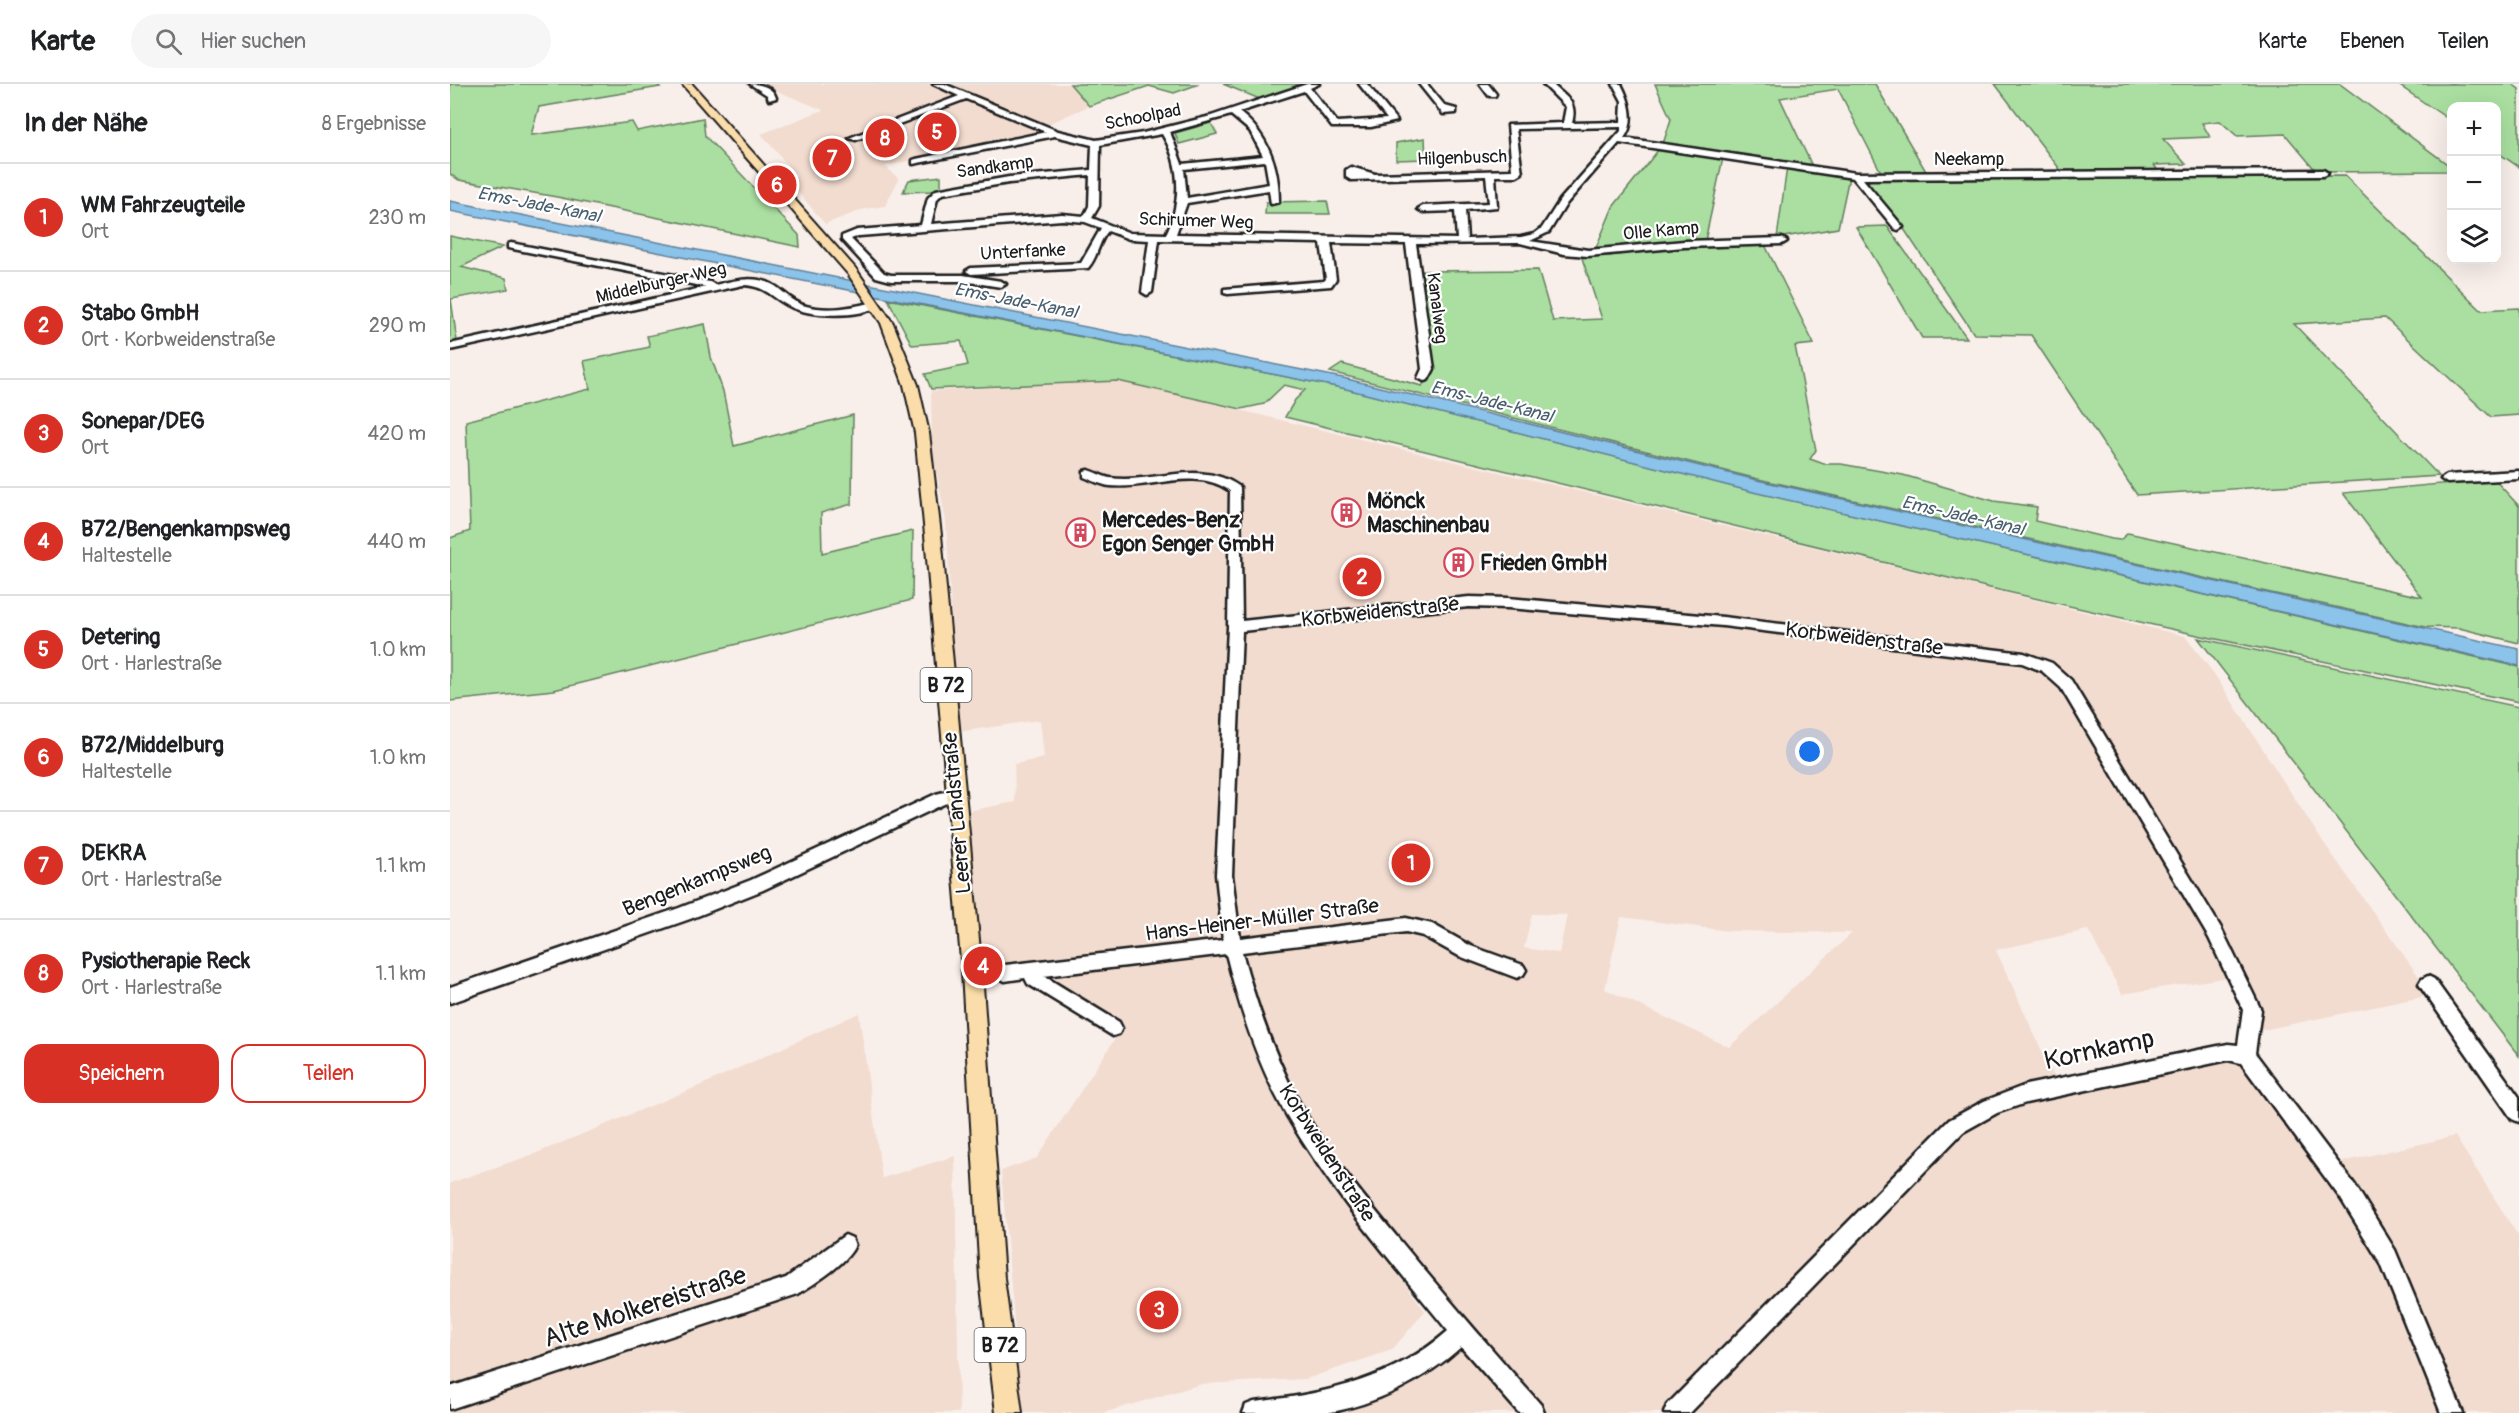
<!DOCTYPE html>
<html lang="de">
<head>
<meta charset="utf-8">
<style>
  :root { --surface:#fff; --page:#f6f6f6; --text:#202124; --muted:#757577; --line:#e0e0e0; --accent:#d93025 }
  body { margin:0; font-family:Pangolin,sans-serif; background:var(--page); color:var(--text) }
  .controls { position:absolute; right:18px; top:18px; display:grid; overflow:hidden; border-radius:12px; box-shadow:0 6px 24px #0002 }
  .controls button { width:54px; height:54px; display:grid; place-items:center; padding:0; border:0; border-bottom:2px solid var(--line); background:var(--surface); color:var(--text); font:30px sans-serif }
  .you { position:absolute; left:1360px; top:668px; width:21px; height:21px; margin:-15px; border:4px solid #fff; border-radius:50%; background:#1a73e8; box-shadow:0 0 0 9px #1a73e833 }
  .badge { display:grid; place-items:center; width:39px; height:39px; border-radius:50%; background:var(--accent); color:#fff; font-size:20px; font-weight:700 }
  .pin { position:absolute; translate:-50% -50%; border:3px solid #fff; box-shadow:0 2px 6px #0006 }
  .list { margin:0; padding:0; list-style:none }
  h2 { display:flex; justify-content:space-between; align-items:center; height:78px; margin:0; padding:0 24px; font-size:26px }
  h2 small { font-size:20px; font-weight:400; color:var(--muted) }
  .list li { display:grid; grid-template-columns:39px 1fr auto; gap:18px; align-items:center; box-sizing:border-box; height:108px; padding:0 24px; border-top:2px solid var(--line) }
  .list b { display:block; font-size:22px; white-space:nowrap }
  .list p { margin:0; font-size:20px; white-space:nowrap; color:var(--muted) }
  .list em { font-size:20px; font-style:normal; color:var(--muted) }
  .actions { display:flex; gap:12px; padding:18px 24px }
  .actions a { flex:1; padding:14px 0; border:2px solid var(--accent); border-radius:18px; text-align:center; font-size:21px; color:var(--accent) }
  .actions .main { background:var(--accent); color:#fff }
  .icon { flex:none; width:33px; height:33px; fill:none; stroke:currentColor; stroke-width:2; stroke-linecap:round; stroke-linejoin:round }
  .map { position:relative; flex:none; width:2069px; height:1329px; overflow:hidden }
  header { display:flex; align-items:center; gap:36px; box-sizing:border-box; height:84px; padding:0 30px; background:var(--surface); border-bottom:2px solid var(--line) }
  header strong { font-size:28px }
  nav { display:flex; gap:33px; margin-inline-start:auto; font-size:21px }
  .search { width:420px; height:54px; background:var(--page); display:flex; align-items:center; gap:15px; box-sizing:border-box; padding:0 21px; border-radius:33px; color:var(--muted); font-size:22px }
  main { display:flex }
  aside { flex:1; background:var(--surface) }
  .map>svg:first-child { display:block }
  .built { fill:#f2dcd0; fill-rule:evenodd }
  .green { fill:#aadfa1; stroke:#637e5e; stroke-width:1.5 }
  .water { fill:#8cc3ea; stroke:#5f8098; stroke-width:1.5 }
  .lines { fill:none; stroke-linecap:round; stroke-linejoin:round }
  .minor-casing { stroke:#1c1c1c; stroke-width:5 }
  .major-casing { stroke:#1c1c1c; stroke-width:4 }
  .minor { fill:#fff; fill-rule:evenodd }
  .major { fill:#fbddab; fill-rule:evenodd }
  .labels { text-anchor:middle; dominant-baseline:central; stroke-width:4.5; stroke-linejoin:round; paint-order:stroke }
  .far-street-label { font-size:18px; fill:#1c1c1c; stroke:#fff }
  .far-water-label { font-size:18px; font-style:italic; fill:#495f6e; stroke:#fff }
  .shield { fill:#fff; stroke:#606060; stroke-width:1.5 }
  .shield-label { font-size:20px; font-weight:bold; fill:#1c1c1c }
  .poi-label { font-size:21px; font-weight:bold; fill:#1c1c1c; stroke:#fff; text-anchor:start }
  .street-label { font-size:21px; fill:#1c1c1c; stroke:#fff }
  .near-street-label { font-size:26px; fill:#1c1c1c; stroke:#fff }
</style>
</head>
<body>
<header>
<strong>Karte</strong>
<div class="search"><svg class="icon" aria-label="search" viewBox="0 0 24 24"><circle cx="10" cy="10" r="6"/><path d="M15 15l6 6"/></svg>Hier suchen</div>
<nav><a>Karte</a><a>Ebenen</a><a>Teilen</a></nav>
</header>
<main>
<aside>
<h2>In der Nähe<small>8 Ergebnisse</small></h2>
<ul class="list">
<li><span class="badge">1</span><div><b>WM Fahrzeugteile</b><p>Ort</p></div><em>230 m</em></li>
<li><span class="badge">2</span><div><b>Stabo GmbH</b><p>Ort · Korbweidenstraße</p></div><em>290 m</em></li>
<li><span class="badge">3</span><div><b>Sonepar/DEG</b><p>Ort</p></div><em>420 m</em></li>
<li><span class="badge">4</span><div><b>B72/Bengenkampsweg</b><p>Haltestelle</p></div><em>440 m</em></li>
<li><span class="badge">5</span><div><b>Detering</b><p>Ort · Harlestraße</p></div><em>1.0 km</em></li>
<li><span class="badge">6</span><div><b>B72/Middelburg</b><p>Haltestelle</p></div><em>1.0 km</em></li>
<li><span class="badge">7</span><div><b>DEKRA</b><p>Ort · Harlestraße</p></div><em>1.1 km</em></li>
<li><span class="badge">8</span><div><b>Pysiotherapie Reck</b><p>Ort · Harlestraße</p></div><em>1.1 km</em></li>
</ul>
<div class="actions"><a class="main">Speichern</a><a>Teilen</a></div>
</aside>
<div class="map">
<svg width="2069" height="1329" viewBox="0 0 2069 1329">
  <rect width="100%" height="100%" fill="#f9efea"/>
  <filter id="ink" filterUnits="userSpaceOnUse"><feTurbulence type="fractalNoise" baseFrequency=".0167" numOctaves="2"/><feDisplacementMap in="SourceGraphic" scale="12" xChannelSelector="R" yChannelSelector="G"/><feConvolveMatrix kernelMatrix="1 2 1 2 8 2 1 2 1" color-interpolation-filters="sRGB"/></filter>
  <g filter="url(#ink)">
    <path class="built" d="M310,0H620L639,22L598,40L594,49L435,82L449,95L435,122L415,125L375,140L337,95L347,92L311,50L373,26Z
      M668,297L1735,552L1765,591L1867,749L1982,911L1799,949L1786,892L1672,910L1638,846L1546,866L1608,1002L1796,971L1878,1081L2005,1052L2069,1153V1329H865L915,1317L972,1294L1022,1258L895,1116L975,1227L942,1266L856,1295L752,1300L653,1329H572L551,1087L587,1074L672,944L596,890L551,896V882L529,888L517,727L565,718L564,680L594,674L590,636L508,648L496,438L482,365L481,307ZM1082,830L1117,831L1109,869L1074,864ZM1171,833L1278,847L1402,849L1279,963L1155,905Z
      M409,929L432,1094L505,1072L509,1329H0V1099L84,1070L249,1002Z"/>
    <path class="green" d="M0,0H207L210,3L89,23L81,51L182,38L187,47L253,34L255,52L349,151L350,163L107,113L9,96L0,90Z
      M620,0H749L724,9L699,2L639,22Z
      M773,0H852L812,16Z
      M1205,0H1425L1477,89L1432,90L1388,5L1330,14L1363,84L1213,60L1221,35Z
      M1545,0H1890L2001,83V87L1867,88L1835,50L1787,52L1770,37L1752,39L1760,53L1713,55L1736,80L1704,81L1709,88H1612Z
      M1947,0H2062L2069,5V83L2047,68L2046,22H2002L2001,37Z
      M761,39L767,50L729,60L725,49Z
      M975,54L976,75L946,76V59Z
      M1209,65L1273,74L1255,157L1218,158L1145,166L1163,123Z
      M1337,83L1399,93L1388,144L1327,154Z
      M491,92V105L487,107L453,108L459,96Z
      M1895,92L2031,226L2069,224V331L2041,333L1935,234L1844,240L1989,392L1687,411L1581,251L1524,250L1454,145L1417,98L1426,94Z
      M877,117L880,130H815L816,118Z
      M1437,142L1517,254H1472L1406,143Z
      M0,152L53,163L11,183L56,194L58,205L1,215L7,257L0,259Z
      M1315,161L1364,260L1345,262L1366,366L1360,375L1374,380H1391L1453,391L1544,417L1587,423L1585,437L1662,455L1670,456L1678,449L1972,513L1893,409L2044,395L2069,422V559L2009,544L1975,543L1308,395L880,288L892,280L972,302L982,284L971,187L1088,186L1103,237L1152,235L1132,174L1137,171L1159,172L1215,164Z
      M438,215L893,304L1309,409L2069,583V618L1752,552L1540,504L835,333L845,316L855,306L834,301L814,320L791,325L668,297L481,305L475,290L518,281L511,257L462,261Z
      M255,240L261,273L273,307L284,362L403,331L402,420L371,429L372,469L463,447L462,516L104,606L0,617V454L20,447L16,337L140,305L134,277L200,263L197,252Z
      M1748,554L2069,623V972Z"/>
    <path class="water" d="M0,117L893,294L1307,396L2069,565V582L1307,409L892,304L0,127Z"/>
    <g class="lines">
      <defs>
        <path id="minor" d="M300,0C310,0 323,3 326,14L319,16L317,11Z
          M483,0H494L608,47L646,56L693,49L761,32L857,0H869L860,4L887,38L937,35L909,0H917L947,37L921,43H882L854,7L789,28C819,51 829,83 829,118L821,120L819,106L737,119L726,150L1007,155L1005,127L973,128L968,125L973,122L1039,119L1036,92L901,96L896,93V86L901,83L925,90L1062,86L1058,41L1113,39L1116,23L1093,0H1102C1116,14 1128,17 1122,39L1171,38L1172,17L1163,0H1171C1180,17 1186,39 1174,54L1406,89L1873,86L1878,89L1873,92L1413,95L1453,143L1448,146L1445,145L1403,94L1169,59L1117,119L1099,148L1080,157L1138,166L1234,157L1332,154L1337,157L1332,160L1234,163L1138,172L1114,170L1070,159L966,160L984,285L978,296L974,297L968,294L972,285L956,160L881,159L886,195L881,202L778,210L774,209V205L874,197L876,195L871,159L709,156L702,208L697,211L692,208L699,156L679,155L658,147C648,158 648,173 638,184L521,190L516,187L521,184L631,179L651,144L635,138L612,136L409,152L401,155L434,189L441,191H513L551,197L556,200L551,203L513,197H441L426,193L392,156V152L407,146L471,141L478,114L486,106L559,93L641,86L642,61L605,52L463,80V76L466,75L596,48L516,15L406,56L399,54L509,12ZM781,31L800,47L813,72L732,80L720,48ZM1171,43V47L1110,116L1092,144L1084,150L1071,153L1017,155L1015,126L1047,123L1045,92H1067L1072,89L1066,45ZM712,50C731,80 732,119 716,150L680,149L642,134L649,122L650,61ZM815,77L819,100L737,114L734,85ZM640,91L639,122L634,132L612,130L481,140L487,115L492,110L559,99Z
          M969,0H977L995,22L1006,25V29L993,30Z
          M1030,0H1038L1046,10L1045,12H1039Z
          M61,159L260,198L265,201C286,196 309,190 328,204C337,211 345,219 356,222C378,228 403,223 425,218L430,221C413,234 363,233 343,224C322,215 318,202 293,201L0,266V260L256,203L58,164V160Z
          M638,386C646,388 653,393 660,394C704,400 750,374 790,403L792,537L1019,513L1058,514L1273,533L1574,569L1602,579L1621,596L1771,844L1811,926L1805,969L1905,1101L1945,1166L2013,1329H1991L1931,1180L1891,1115L1791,979L1778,976L1576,1019L1547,1029L1513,1048L1240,1329H1214L1217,1321L1499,1036L1534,1017L1576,1001L1778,960L1788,961L1793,926L1759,854L1611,604L1592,587L1572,579L1273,542L1058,524L1019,523L792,547L782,791L790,854L956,834L982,840L1021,862L1073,881L1076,886L1073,891L1067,894L1009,872L973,852L956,848L792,868C806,920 823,969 848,1016C875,1066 916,1116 952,1159C997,1214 1044,1268 1091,1321L1094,1329H1069L1011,1263C975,1296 925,1321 876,1329C850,1329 820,1329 793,1329L796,1321L804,1318C875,1310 942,1296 998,1247C941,1177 882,1109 837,1032C808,982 790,926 776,870L594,892L669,938L672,944L669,950L663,952L578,900L575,894L555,897L549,894L546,889L549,884L555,881L773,856L766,791L778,543L780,407C746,382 699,406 660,402C651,401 642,396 634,393V387Z
          M2069,387V395L1997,399L1991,395L1997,391Z
          M506,705L511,707L514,711L511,715L494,720L313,806L240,835L0,919V903L229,824L301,796L486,710Z
          M1978,892L1984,895L2069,1013V1038L2062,1035L1972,905L1969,900L1972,895Z
          M395,1151L402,1154L405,1161C397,1180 365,1199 348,1210L0,1325V1303L336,1194Z"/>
        <path id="major" d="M232,0H242L406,185L443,239L468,301L479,349L491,451L532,888L554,1194L572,1329H546L530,1194L512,888L475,451L465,349L454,301L431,239L398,190Z"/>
      </defs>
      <use href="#minor" class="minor-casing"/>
      <use href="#major" class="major-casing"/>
      <use href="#minor" class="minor"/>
      <use href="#major" class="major"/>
    </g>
  </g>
  <defs>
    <symbol id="building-ring" viewBox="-11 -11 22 22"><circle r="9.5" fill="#fff" stroke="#d1495b" stroke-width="1.5"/><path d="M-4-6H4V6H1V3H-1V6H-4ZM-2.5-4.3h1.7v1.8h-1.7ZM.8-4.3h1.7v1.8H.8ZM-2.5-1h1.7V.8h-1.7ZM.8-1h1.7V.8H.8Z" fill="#d1495b"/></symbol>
  </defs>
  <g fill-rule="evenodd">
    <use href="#building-ring" x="880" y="412" width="33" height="33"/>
    <use href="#building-ring" x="614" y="432" width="33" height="33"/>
    <use href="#building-ring" x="992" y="462" width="33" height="33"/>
  </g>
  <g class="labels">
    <g class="far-street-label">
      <text transform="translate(693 33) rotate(-11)">Schoolpad</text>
      <text transform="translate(1012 74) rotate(-2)">Hilgenbusch</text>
      <text x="1519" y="75">Neekamp</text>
      <text transform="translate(545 83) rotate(-8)">Sandkamp</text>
      <text transform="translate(746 137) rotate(2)">Schirumer Weg</text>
      <text transform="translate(1211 147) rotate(-5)">Olle Kamp</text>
      <text transform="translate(573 168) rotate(-3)">Unterfanke</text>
      <text transform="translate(211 199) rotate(-13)">Middelburger Weg</text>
      <text transform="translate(987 224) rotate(83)">Kanalweg</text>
    </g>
    <g class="far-water-label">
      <text transform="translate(89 121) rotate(11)">Ems-Jade-Kanal</text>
      <text transform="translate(566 217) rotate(11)">Ems-Jade-Kanal</text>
      <text transform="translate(1042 318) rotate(14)">Ems-Jade-Kanal</text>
      <text transform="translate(1513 432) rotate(13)">Ems-Jade-Kanal</text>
    </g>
    <g class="shield">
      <rect x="470.5" y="584" width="51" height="34" rx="4.5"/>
      <rect x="524.5" y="1244" width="51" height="34" rx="4.5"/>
    </g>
    <g class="shield-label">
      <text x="496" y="601">B 72</text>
      <text x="550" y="1261">B 72</text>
    </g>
    <g class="poi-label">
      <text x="917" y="417">Mönck<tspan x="917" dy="24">Maschinenbau</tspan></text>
      <text x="652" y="436">Mercedes-Benz<tspan x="652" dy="24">Egon Senger GmbH</tspan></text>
      <text x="1030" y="479">Frieden GmbH</text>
    </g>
    <g class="street-label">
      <text transform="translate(930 528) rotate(-6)">Korbweidenstraße</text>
      <text transform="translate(1414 555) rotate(7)">Korbweidenstraße</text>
      <text transform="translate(507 729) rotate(-95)">Leerer Landstraße</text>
      <text transform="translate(247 797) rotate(-22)">Bengenkampsweg</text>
      <text transform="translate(812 836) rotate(-7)">Hans-Heiner-Müller Straße</text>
      <text transform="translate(877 1069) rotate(57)">Korbweidenstraße</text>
    </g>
    <g class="near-street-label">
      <text transform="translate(1649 966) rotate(-12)">Kornkamp</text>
      <text transform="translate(195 1223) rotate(-18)">Alte Molkereistraße</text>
    </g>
  </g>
</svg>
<div class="controls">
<button>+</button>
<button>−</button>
<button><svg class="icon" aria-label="layers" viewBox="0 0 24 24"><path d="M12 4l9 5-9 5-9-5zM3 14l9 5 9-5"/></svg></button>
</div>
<div class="you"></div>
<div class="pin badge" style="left:961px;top:779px">1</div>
<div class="pin badge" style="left:912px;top:493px">2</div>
<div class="pin badge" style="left:709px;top:1226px">3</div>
<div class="pin badge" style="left:533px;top:882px">4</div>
<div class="pin badge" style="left:487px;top:48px">5</div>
<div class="pin badge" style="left:327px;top:101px">6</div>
<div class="pin badge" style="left:382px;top:74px">7</div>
<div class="pin badge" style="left:435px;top:54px">8</div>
</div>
</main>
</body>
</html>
